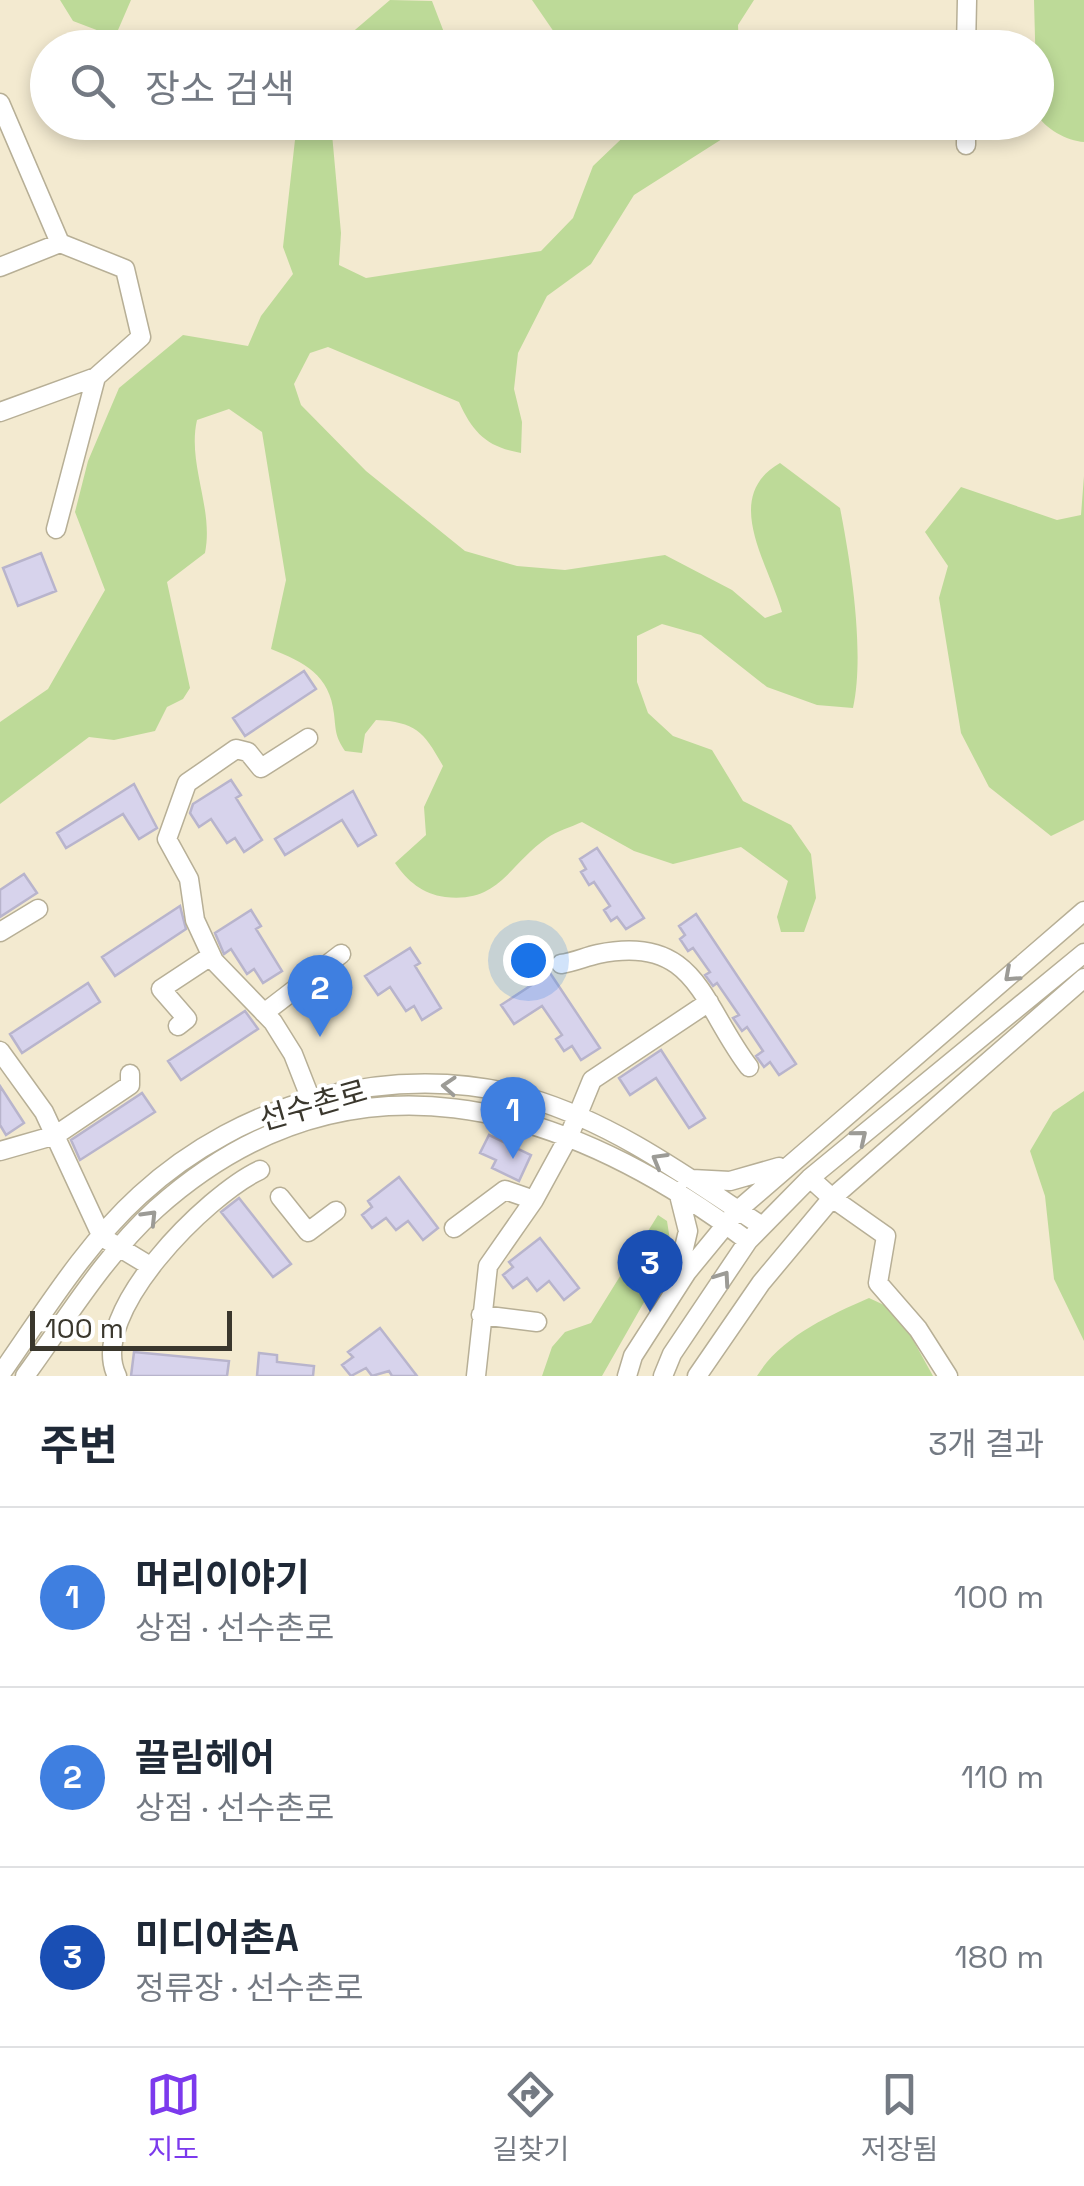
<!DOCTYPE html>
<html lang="ko">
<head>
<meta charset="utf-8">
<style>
  :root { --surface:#fff; --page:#f6f6f7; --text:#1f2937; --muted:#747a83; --line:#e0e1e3; --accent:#7c3aed }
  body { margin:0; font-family:"Space Grotesk","Noto Sans KR",sans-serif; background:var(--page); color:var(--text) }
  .scale { position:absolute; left:30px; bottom:25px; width:202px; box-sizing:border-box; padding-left:10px; border:5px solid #3a372d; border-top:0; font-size:28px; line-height:35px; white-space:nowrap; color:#3a372d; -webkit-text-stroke:8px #fff; paint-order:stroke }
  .you { position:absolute; left:528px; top:960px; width:35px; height:35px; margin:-25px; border:8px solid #fff; border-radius:50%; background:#1a73e8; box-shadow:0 0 0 15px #1a73e833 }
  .badge { display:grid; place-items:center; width:65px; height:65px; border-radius:50%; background:var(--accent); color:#fff; font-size:32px; font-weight:700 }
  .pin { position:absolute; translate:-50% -82px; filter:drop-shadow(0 2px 5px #0008) }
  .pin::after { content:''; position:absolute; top:52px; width:35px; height:30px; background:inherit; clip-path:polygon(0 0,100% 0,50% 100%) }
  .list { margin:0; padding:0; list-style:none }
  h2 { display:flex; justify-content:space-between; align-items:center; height:130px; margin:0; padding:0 40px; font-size:42px }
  h2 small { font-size:32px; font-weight:400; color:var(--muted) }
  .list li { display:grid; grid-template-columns:65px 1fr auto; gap:30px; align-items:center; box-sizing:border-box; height:180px; padding:0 40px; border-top:2px solid var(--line) }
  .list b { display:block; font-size:38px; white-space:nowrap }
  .list p { margin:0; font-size:32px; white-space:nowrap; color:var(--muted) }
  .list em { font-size:32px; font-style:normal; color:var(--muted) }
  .icon { flex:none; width:55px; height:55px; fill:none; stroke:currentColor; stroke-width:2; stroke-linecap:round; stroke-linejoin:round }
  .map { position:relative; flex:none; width:1084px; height:1376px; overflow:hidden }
  .search { position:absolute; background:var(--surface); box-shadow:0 5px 15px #0003; left:30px; right:30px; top:30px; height:110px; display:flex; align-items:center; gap:25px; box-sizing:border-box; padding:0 35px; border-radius:55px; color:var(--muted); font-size:38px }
  .sheet { height:670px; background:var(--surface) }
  nav { display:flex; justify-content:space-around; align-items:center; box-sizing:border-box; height:140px; border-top:2px solid var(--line); background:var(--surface); font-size:28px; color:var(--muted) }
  nav a { display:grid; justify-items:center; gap:5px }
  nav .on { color:var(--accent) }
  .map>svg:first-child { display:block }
  .green { fill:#bdda98 }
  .building { fill:#d7d3ec; stroke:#b8b4cc; stroke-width:2.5 }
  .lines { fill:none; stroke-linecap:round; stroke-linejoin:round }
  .minor-casing { stroke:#b7af96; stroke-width:21 }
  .minor { stroke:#fff; stroke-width:18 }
  .oneway { stroke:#9c9b96 }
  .labels { text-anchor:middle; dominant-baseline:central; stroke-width:8; stroke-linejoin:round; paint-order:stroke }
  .street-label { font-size:30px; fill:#3a372d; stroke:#fff }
</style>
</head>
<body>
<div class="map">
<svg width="1084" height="1376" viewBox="0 0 1084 1376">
  <rect width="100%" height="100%" fill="#f3ead0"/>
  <path class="green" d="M60,0H131L115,37L73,21Z
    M390,0L432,1L445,35L443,47H335Z
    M532,0H754L738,25L739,47L565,48Z
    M1034,0H1084V142C1067,141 1044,128 1037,114Z
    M297,122L331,123L341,233L339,265L366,278L541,251L573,218L593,166L638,123H727L722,139L634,195L591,264L547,296L518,353L514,389L522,422L521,453C487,447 473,433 459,402L328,347L310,353L294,384L301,405L366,471L465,551L517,566L565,570L665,555L732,590L765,618L782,612C768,562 721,497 780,463L840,508C851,564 865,653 853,708L817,705L767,687L701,635L662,624L637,636V682L648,713L673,736L712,750L743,801L791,825L811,854L816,898L804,932H781L777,917L788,881L741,847L673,864L634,851L582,822C571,827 557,831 547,838C507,866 500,903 445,897C423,894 407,881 395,863L426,835L424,807L443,766C424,732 416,722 376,720L365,734L362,753L345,751C335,736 336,731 334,714C330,675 304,662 271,649L286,580L262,432L229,409L197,420C187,464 214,508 205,553L167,582L190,688L183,699L167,707L155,731L114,740L89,737L0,804V722L48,689L105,590L75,512L88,461L119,388L183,335L248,346L261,316L293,274L283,247Z
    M1084,476V820L1051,836L989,787L961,733L939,598L948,566L925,532L961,487L1057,520L1081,515Z
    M1084,1091V1341L1054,1279L1045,1196L1030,1151L1053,1112Z
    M658,1215L667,1221L672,1253L602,1376H542L552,1347L565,1332L591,1323Z
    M869,1298L897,1311L933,1376H757C781,1337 828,1316 869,1298Z"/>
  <path class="building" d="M41,553L56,591L18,606L3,568Z
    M304,671L316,689L245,736L233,718Z
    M231,780L241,795L236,798L262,840L244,852L235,838L227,843L211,819L199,827L190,813L193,804Z
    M134,784L157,828L139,839L123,814L66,848L57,833Z
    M353,791L376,835L358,846L342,820L285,855L275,839Z
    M597,848L644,918L626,929L617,917L611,921L604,910L610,906L594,882L589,885L581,872L586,869L580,859Z
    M24,874L37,893L0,917V890Z
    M180,906L186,929L115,976L102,957Z
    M251,910L261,926L256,929L282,971L263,983L254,969L247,974L231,949L224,954L215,933Z
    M696,914L796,1064L779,1075L770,1062L764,1067L756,1056L763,1051L747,1027L742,1031L733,1018L739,1015L717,983L713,986L705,975L710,972L693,948L688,951L680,939L685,935L679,926Z
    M410,948L420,963L415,966L441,1008L422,1020L414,1006L406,1011L390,987L378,995L365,976Z
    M550,973L600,1048L581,1060L572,1046L564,1051L556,1039L562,1035L542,1006L514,1024L501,1005Z
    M88,983L100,1002L22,1053L10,1034Z
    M245,1011L258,1029L181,1080L168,1061Z
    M661,1050L705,1118L689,1128L656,1078L630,1095L619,1078Z
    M0,1086L24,1123L6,1135L0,1125Z
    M142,1093L155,1112L80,1160L71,1140Z
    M489,1135L531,1155L519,1181L492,1168L496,1160L480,1153Z
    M399,1177L438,1228L423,1240L408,1221L396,1230L386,1218L372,1228L362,1215L372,1207L368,1201Z
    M239,1198L291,1264L273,1277L221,1212Z
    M540,1238L579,1288L564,1300L549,1281L537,1291L527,1278L513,1288L503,1275L513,1267L509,1262Z
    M380,1328L417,1376H392L389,1371L372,1376L366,1368L351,1376L342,1365L353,1357L348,1352Z
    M134,1352L229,1361L227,1376H131Z
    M259,1353L277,1355V1362L314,1366L313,1376H257Z"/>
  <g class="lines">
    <defs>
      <path id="minor" d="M966,48L967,0
        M0,103L60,243L125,269L141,337L96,377L56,529
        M966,145V122
        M0,267L60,243
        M0,412L96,377
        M308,738L261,768L248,752L236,749L187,783L167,839L189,879L195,920L214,961L273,1022L293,1054L315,1110
        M0,932L38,909
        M561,964C574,962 585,957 598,954C697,933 702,1006 749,1067
        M264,1013L341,954
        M178,1026L187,1019L161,989L211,956
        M0,1051L44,1112L102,1237L150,1266
        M0,1151L56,1135L130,1085V1074
        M810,1178L832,1198L1084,978
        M692,1179L730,1181L779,1167
        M280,1197L308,1232L336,1211
        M454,1228L505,1190L534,1200
        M677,1278L688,1231L678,1191
        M481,1315L537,1322
        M0,1375C43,1314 84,1246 140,1195C242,1101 394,1059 529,1098C614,1123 689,1178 762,1226
        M25,1376C66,1320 104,1256 156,1209C348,1037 563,1102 748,1241
        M117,1376C86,1314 208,1194 260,1170
        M476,1376L488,1266L534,1200L569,1136L592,1080L709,1002
        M627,1376L633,1356L687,1272L738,1210L1084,911
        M663,1376L672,1354L748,1241L810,1178L1084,953
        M697,1376L761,1283L832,1198L886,1236L878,1283L918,1329L948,1376"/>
    </defs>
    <use href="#minor" class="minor-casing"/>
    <use href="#minor" class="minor"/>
  </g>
  <defs><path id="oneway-chevron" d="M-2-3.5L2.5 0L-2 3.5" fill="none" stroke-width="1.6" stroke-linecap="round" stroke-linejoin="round" transform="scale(2.5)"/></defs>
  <g class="oneway">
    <use href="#oneway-chevron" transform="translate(1011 975) rotate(138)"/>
    <use href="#oneway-chevron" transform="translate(449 1086) rotate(-176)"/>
    <use href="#oneway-chevron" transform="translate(860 1137) rotate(-39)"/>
    <use href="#oneway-chevron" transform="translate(659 1160) rotate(-150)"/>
    <use href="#oneway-chevron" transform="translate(150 1217) rotate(-46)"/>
    <use href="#oneway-chevron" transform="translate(723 1278) rotate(-55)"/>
  </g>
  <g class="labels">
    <g class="street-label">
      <text transform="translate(313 1105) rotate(-16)">선수촌로</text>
    </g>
  </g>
</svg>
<div class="scale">100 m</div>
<div class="you"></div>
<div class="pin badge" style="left:513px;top:1159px;background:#3f7fe0">1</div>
<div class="pin badge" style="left:320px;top:1037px;background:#3f7fe0">2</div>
<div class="pin badge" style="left:650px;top:1312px;background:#1a4fb4">3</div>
<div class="search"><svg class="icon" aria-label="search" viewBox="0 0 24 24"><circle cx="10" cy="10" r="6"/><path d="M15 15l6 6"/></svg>장소 검색</div>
</div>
<section class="sheet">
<h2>주변<small>3개 결과</small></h2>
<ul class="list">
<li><span class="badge" style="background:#3f7fe0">1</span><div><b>머리이야기</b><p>상점 · 선수촌로</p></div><em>100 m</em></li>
<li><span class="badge" style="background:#3f7fe0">2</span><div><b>끌림헤어</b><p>상점 · 선수촌로</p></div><em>110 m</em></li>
<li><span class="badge" style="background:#1a4fb4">3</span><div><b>미디어촌A</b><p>정류장 · 선수촌로</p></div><em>180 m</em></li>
</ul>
</section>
<nav>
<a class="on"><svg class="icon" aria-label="map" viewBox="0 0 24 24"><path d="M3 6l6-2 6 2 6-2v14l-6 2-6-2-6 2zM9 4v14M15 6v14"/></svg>지도</a>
<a><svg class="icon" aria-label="directions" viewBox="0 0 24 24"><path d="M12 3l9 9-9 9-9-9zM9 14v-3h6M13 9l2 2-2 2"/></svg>길찾기</a>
<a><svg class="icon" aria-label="saved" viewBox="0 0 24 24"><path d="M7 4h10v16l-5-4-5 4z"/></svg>저장됨</a>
</nav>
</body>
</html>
